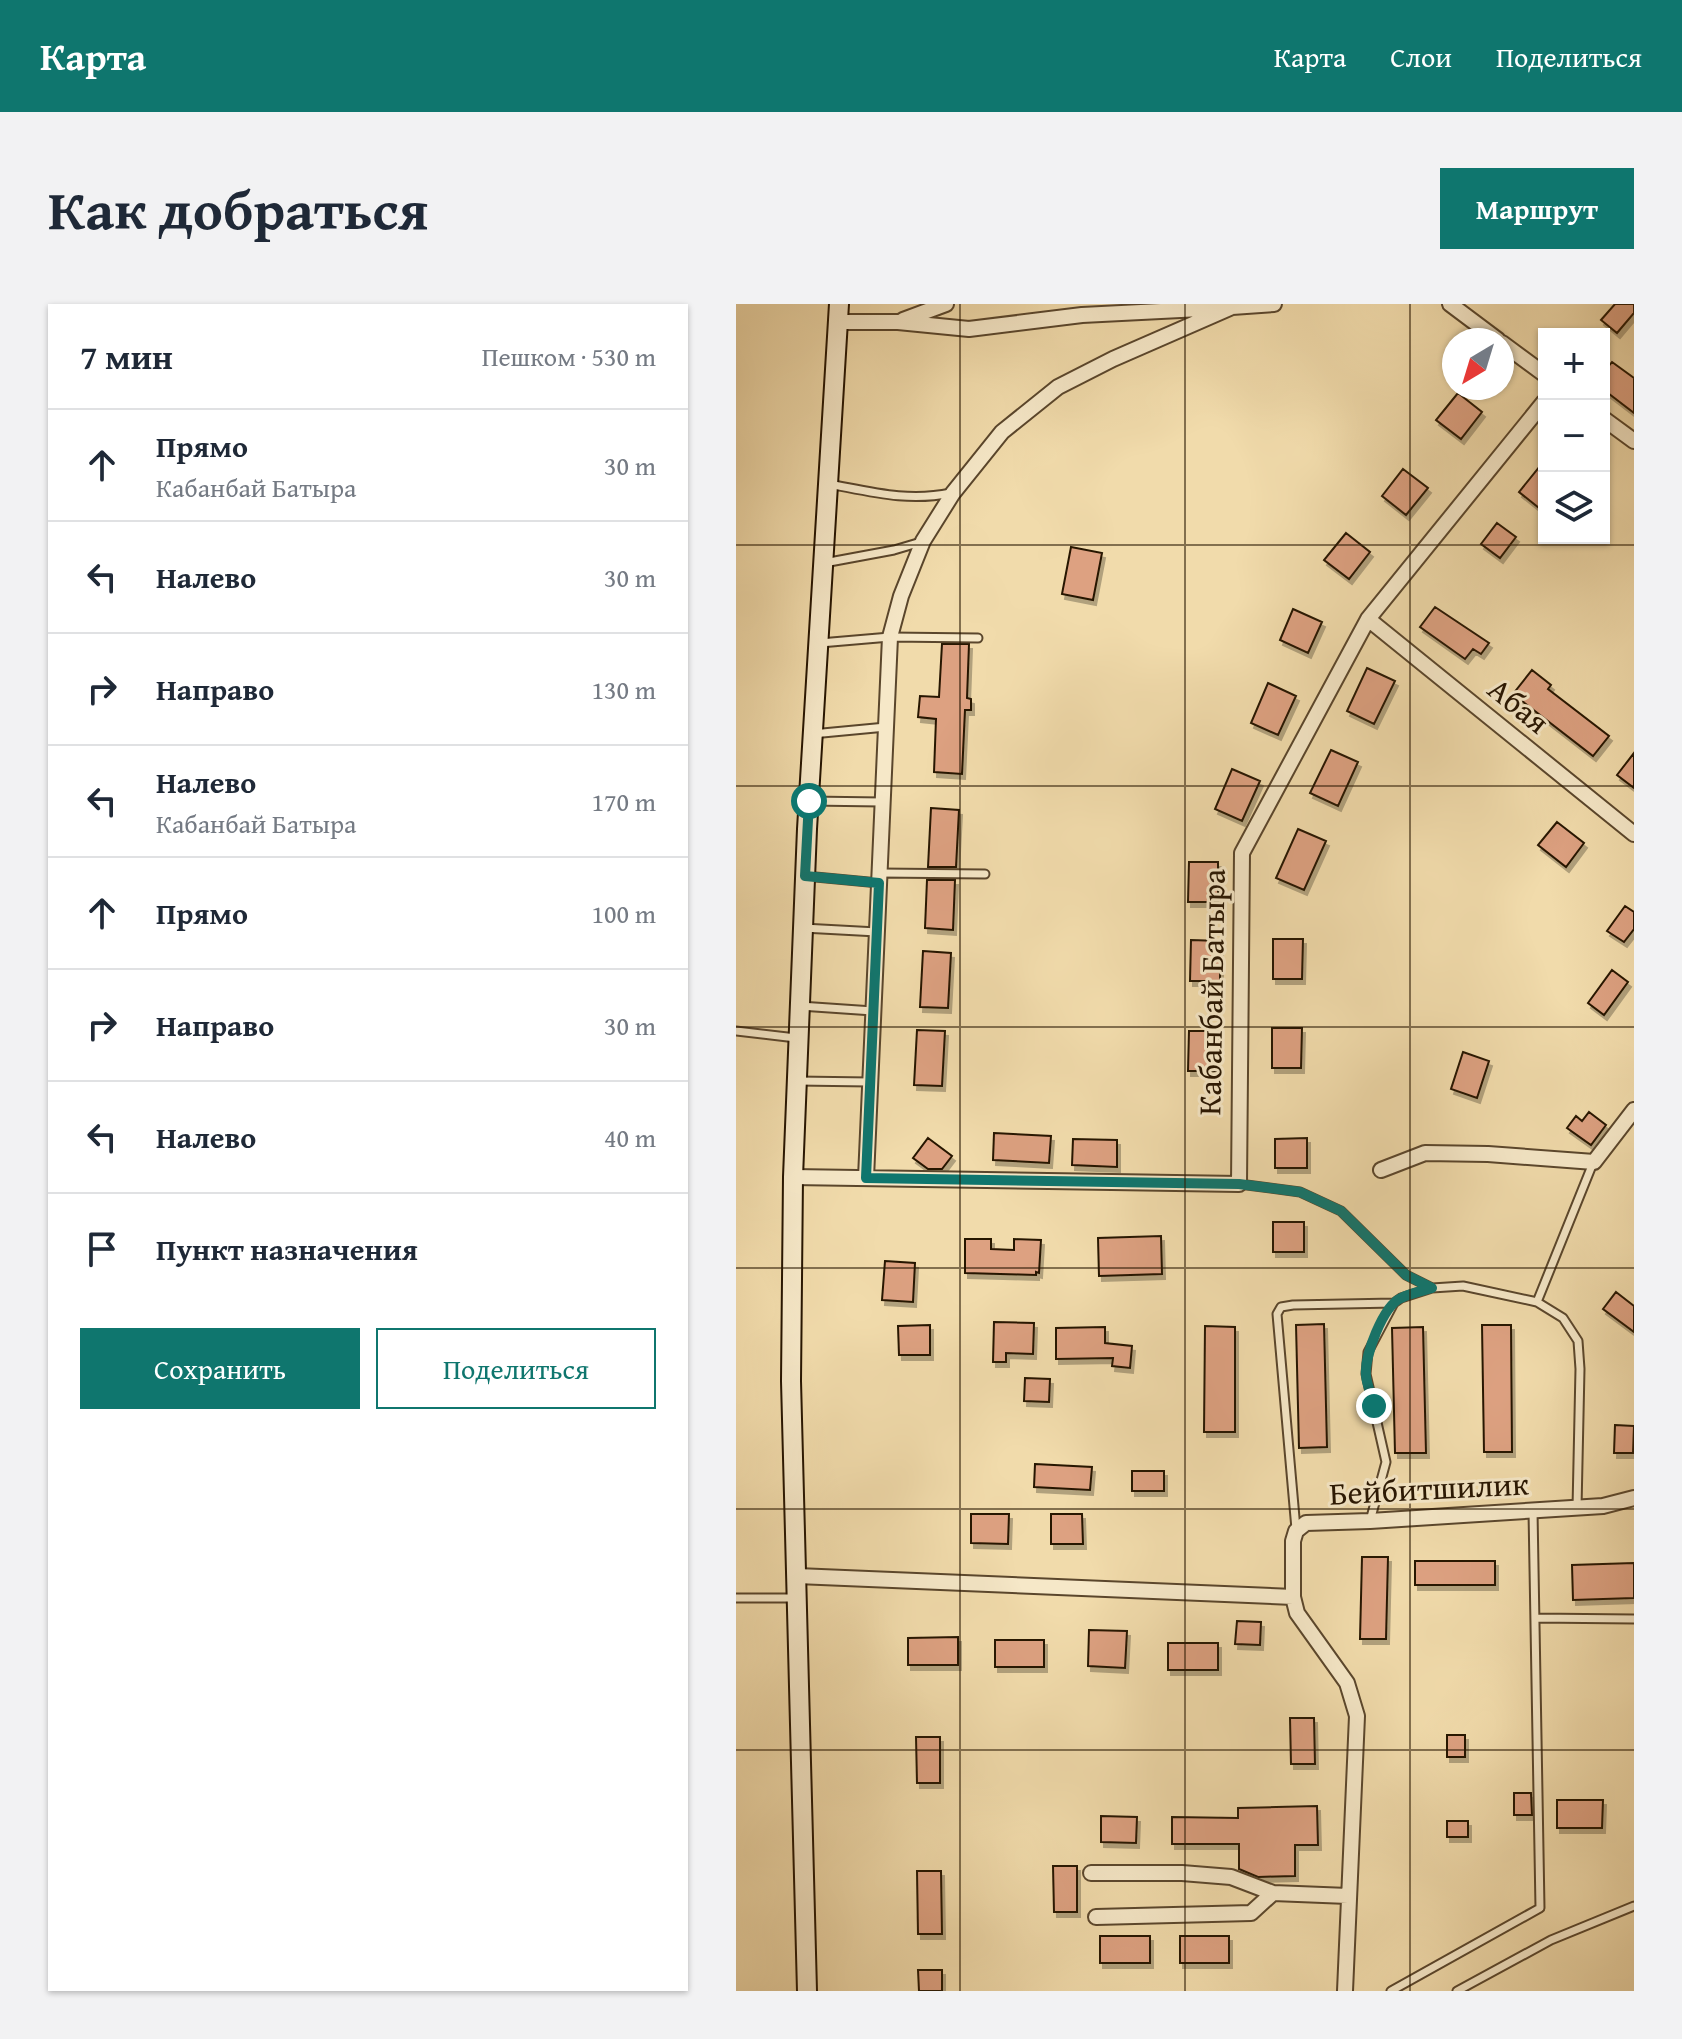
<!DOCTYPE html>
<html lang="ru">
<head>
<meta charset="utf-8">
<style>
  :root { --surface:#fff; --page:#f2f2f3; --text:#1f2937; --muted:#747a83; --line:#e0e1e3; --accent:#0f766e }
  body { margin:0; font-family:"Gentium Book Plus",serif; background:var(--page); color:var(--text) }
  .controls { position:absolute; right:24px; top:24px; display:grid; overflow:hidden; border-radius:0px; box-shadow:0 2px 6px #0004 }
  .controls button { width:72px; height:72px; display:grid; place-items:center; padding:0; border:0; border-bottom:2px solid var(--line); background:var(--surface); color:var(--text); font:40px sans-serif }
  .compass { position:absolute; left:706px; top:24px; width:72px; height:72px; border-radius:50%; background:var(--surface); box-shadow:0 2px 6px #0004; rotate:218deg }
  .stop { position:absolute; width:24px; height:24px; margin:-18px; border:6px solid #0f766e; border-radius:50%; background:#fff }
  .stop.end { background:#0f766e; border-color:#fff; box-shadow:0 2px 8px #0008 }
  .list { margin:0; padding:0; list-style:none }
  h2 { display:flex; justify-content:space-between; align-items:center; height:104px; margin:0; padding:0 32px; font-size:34px }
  h2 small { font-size:26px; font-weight:400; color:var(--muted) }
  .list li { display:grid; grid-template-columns:52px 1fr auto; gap:24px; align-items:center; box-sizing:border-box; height:112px; padding:0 32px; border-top:2px solid var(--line) }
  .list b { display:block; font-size:30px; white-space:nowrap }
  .list p { margin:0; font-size:26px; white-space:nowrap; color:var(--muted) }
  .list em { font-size:26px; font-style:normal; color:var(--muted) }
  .actions { display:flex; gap:16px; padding:24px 32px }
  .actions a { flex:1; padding:18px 0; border:2px solid var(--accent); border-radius:0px; text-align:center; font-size:28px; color:var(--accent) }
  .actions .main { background:var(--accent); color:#fff }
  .icon { flex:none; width:44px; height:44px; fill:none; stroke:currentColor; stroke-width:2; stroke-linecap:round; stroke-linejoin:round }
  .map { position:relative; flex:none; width:898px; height:1687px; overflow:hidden; border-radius:0px }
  header { display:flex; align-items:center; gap:48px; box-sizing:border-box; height:112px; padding:0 40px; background:var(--accent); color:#fff }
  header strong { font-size:38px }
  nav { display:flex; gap:44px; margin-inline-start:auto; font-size:28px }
  .intro { display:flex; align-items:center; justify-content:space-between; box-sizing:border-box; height:192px; padding:0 48px }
  h1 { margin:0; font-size:56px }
  .button { padding:20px 36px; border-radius:0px; background:var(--accent); color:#fff; font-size:28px; font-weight:700 }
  main { display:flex; gap:48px; padding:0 48px }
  aside { flex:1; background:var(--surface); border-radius:0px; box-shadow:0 2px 6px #0004 }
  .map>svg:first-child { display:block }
  .building { fill:#dda181; stroke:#271501; stroke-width:2; filter:url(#shadow) }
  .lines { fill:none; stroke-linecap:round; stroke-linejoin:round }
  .service-casing { stroke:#5a462c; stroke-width:11 }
  .minor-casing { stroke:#5a462c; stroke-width:18 }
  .secondary-casing { stroke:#271501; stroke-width:22 }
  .service { stroke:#f6e8c8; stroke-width:7 }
  .minor { stroke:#f6e8c8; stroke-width:14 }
  .secondary { stroke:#f6e8c8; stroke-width:18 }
  .route { stroke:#0f766e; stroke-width:10 }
  .grid { fill:none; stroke:#271501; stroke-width:2; stroke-opacity:0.55 }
  .labels { text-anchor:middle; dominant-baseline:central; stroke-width:6; stroke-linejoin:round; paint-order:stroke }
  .street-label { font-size:32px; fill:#271501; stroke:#f6e8c8 }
</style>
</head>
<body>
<header>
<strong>Карта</strong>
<nav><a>Карта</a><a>Слои</a><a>Поделиться</a></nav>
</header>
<div class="intro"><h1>Как добраться</h1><a class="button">Маршрут</a></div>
<main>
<aside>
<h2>7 мин<small>Пешком · 530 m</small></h2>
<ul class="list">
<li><svg class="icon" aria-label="ahead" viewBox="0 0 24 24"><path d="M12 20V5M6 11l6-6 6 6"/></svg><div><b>Прямо</b><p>Кабанбай Батыра</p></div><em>30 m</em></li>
<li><svg class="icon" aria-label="left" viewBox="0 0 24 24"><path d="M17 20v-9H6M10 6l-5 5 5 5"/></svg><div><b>Налево</b></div><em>30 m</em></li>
<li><svg class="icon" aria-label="right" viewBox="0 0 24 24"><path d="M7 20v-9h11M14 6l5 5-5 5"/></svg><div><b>Направо</b></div><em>130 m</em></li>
<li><svg class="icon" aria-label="left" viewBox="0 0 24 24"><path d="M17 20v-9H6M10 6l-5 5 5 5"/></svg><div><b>Налево</b><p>Кабанбай Батыра</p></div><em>170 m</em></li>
<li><svg class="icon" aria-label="ahead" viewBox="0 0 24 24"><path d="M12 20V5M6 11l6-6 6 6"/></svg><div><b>Прямо</b></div><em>100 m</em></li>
<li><svg class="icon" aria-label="right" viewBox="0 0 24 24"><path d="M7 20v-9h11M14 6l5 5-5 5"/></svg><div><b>Направо</b></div><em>30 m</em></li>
<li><svg class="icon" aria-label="left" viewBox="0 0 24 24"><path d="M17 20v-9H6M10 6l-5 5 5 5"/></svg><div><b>Налево</b></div><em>40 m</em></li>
<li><svg class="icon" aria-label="arrive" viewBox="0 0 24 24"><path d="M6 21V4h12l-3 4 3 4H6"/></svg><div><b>Пункт назначения</b></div></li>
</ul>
<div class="actions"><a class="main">Сохранить</a><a>Поделиться</a></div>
</aside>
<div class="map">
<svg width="898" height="1687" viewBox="0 0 898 1687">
  <defs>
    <filter id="shadow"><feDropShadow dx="3" dy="5" stdDeviation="0" flood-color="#0004"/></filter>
  </defs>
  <rect width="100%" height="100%" fill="#f1dbab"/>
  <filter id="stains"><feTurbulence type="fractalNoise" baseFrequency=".0025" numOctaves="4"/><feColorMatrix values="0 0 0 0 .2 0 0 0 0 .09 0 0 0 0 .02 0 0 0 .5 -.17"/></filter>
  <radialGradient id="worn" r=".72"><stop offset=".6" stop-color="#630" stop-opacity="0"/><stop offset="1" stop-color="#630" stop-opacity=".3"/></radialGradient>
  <path class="building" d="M879,0H898V9L881,29L865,16Z
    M876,58L898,74V109L868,86V68Z
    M722,89L746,108L725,135L700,116Z
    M808,157V208L783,188Z
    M667,165L692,184L670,211L646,192Z
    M761,219L780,233L764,254L745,240Z
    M610,229L634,248L613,275L588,256Z
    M335,243L366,249L357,296L326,290Z
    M699,303L753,339L745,350L737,345L729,355L684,323Z
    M557,305L586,318L572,349L544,336Z
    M206,340H233L231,394L235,395V406H229L226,470L198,468L200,415L182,413L184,392L203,393Z
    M631,364L659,377L638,420L611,407Z
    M796,366L815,381L812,385L873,432L857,452L777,390Z
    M532,379L560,392L542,431L515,419Z
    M595,446L622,458L602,502L574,489Z
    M898,449V484L881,471Z
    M496,465L524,477L506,517L479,505Z
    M195,504L223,506L220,563H192Z
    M821,518L848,539L830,563L802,541Z
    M562,525L590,537L568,586L540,574Z
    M453,558H482V598H452Z
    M191,576H219L217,626L189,624Z
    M889,602L898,608V625L888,638L871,627Z
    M537,635H567L566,675H537Z
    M455,636L484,637V677H454Z
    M187,647L215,649L212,704L184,703Z
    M876,666L892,678L868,711L852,699Z
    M536,724H566L565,764H536Z
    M181,726L209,727L206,782L178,781Z
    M453,727H482L481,767H452Z
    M727,748L753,757L741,794L715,785Z
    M853,808L870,821L855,841L831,824L840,812L846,817Z
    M258,829L315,832L313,859L257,856Z
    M192,834L216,852L206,865H192L177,854Z
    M571,834V864H539V835Z
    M337,835L381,836V863L336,861Z
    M537,918H568V948H537Z
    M425,932L426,970L363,972L362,934Z
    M229,935H255V945L278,946V935L305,936L303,969L300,968V971L229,969Z
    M149,957L179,959L177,998L146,996Z
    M880,988L898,1002V1028L867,1005Z
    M258,1018L298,1019L297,1050L270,1049V1058H257Z
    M588,1020L591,1143L563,1144L560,1021Z
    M194,1021V1051H163L162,1022Z
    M746,1021H775L776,1148H748Z
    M469,1022L499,1023V1128H468Z
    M369,1023V1039L396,1042L394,1064L376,1062L377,1054L320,1055V1024Z
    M687,1023L690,1149H659L656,1024Z
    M289,1074L314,1075L313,1098L288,1097Z
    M879,1121L898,1122L897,1149H878Z
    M299,1160L356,1163L354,1186L298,1183Z
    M396,1167H428V1187H396Z
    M235,1210H273L272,1240L235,1239Z
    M315,1210H346L347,1240H315Z
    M626,1253H652L650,1335H624Z
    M679,1257H759V1281H679Z
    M898,1259V1294L837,1296L836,1261Z
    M501,1317L525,1318L524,1341L499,1340Z
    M353,1326L391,1327L389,1364L352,1362Z
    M222,1333V1361H172V1334Z
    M259,1336H308V1363H259Z
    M432,1339H482V1366H432Z
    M554,1414H578L579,1460H555Z
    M711,1431H729V1453H711Z
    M180,1433H204V1479H181Z
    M778,1489H795L796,1511H778Z
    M821,1496H867L866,1524H821Z
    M581,1502L582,1541H559V1572L522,1573L503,1565V1540H436V1513L502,1514V1504Z
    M365,1512L401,1513L400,1539L365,1538Z
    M711,1517H732V1533H711Z
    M317,1562H341V1608H318Z
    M181,1567H205L206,1630H182Z
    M364,1632H414V1659H364Z
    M444,1632H493V1659H444Z
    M182,1666H206V1687H183Z"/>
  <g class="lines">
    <defs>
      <path id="service" d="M93,180C136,188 172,198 215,189
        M88,259L158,246L185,238
        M84,339L154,333L242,334
        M76,430L150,423
        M73,497L146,498
        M143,569L249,570
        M69,572L143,579
        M67,624L141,628
        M64,702L137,707
        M0,727L60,734
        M61,777L134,778
        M503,880L564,888L605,907L670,971L696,984
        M801,998L857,859
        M634,1217L650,1158L630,1070L632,1048L658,999L665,994L696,984L727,982L801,998L827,1014L842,1037L844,1065L841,1204
        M560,1225L541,1010L545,1003L557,1001L658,999
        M0,1294H59
        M799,1314L898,1315
        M655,1687L804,1604L797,1207
        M721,1687L815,1636L898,1602"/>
      <path id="minor" d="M714,0L762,36
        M167,16L210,0
        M101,18H162L233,25L346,11L484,4
        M766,39L808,70
        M868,115L898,137
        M632,315L898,530
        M645,866L689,849L752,850L858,858L898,806
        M57,873L503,880L506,549L632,315L808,98
        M130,874L154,333L165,292L187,237L217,189L266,128L322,83L377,55L496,3L538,0
        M61,1272L557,1293
        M355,1569H446L495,1573L537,1589L612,1592
        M360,1613L515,1609L537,1589
        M609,1687L621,1412L611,1379L561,1309L557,1293V1237L560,1227L570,1219L634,1217L867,1202L898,1194"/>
      <path id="secondary" d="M71,1687L55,1077L57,873L71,525L103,0"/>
    </defs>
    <use href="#service" class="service-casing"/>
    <use href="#minor" class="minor-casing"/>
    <use href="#secondary" class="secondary-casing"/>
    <use href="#service" class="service"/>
    <use href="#minor" class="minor"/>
    <use href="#secondary" class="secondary"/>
  </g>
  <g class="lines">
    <path class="route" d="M73,497L69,572L143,579L130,874L503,880L564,888L605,907L670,971L696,984C686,987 675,989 665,994C647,1002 628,1052 630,1072C631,1082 636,1092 638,1102"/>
  </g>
  <path class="grid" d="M224,0V1687M449,0V1687M674,0V1687M0,241H898M0,482H898M0,723H898M0,964H898M0,1205H898M0,1446H898"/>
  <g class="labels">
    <g class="street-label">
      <text transform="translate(783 401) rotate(39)">Абая</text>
      <text transform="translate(475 688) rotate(-89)">Кабанбай Батыра</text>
      <text transform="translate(693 1184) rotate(-3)">Бейбитшилик</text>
    </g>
  </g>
  <rect width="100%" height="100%" filter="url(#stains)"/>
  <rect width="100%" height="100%" fill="url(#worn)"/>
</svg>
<div class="controls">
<button>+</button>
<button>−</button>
<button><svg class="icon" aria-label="layers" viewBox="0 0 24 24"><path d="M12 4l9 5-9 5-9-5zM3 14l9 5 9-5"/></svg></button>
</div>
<svg class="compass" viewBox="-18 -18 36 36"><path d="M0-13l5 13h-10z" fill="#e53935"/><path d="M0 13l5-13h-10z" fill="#747a83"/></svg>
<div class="stop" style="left:73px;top:497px"></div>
<div class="stop end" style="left:638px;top:1102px"></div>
</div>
</main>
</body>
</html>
